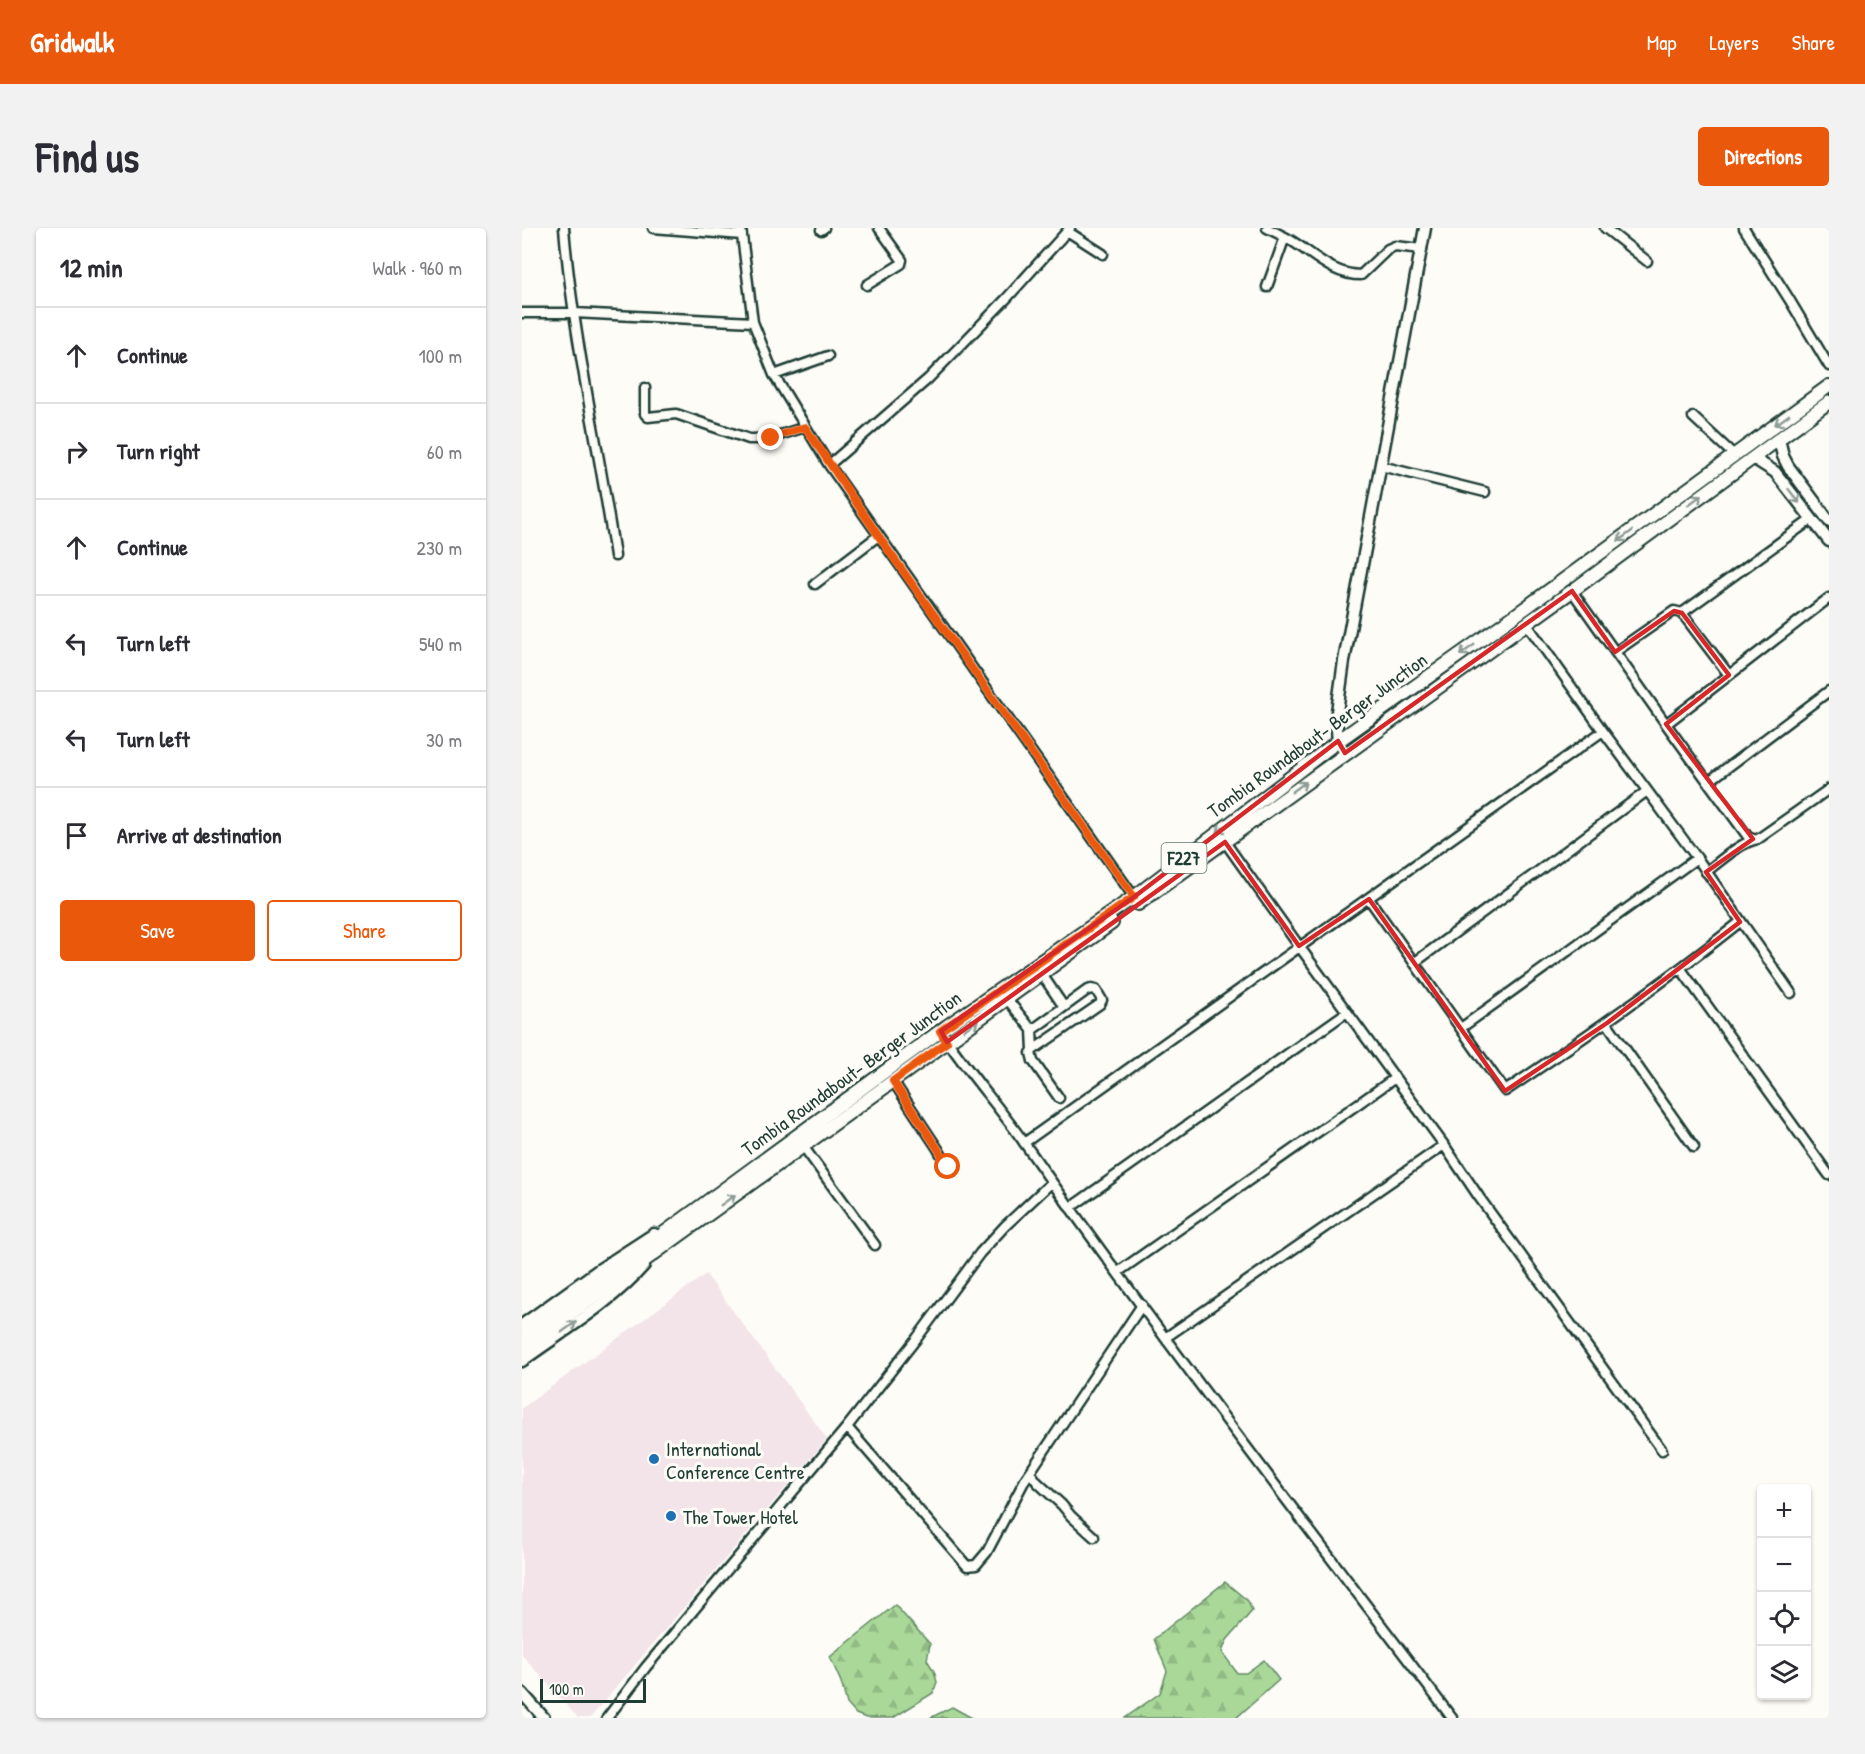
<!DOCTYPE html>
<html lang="en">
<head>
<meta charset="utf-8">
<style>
  :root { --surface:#fff; --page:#f2f2f3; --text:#2b2b33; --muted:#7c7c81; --line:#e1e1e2; --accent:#ea580c }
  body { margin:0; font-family:"Patrick Hand",sans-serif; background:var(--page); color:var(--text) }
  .controls { position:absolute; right:18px; bottom:18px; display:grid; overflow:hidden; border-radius:6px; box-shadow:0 2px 4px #0004 }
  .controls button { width:54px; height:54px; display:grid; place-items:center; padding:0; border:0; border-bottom:2px solid var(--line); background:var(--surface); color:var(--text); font:30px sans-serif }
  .scale { position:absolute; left:18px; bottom:15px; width:106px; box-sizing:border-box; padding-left:6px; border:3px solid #1f3d34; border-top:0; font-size:16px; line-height:21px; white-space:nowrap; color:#1f3d34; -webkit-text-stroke:4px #fdfcf7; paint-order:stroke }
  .stop { position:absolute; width:18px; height:18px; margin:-14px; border:4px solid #ea580c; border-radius:50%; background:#fff }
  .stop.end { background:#ea580c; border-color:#fff; box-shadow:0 2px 6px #0008 }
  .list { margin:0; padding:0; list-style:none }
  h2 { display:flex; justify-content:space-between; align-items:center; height:78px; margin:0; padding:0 24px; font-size:26px }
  h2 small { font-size:20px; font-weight:400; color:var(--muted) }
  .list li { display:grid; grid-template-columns:39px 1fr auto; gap:18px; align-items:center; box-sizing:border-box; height:96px; padding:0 24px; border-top:2px solid var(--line) }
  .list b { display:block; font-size:22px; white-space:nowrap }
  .list em { font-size:20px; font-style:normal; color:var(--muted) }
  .actions { display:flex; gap:12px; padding:18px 24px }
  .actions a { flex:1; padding:14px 0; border:2px solid var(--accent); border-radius:6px; text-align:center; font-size:21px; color:var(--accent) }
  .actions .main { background:var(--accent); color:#fff }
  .icon { flex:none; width:33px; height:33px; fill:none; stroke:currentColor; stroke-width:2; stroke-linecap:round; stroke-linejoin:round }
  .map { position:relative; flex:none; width:1307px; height:1490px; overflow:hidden; border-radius:6px }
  header { display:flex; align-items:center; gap:36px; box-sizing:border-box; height:84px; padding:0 30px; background:var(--accent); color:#fff }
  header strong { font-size:28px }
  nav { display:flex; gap:33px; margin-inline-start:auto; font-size:21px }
  .intro { display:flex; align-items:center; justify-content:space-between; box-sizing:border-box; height:144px; padding:0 36px }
  h1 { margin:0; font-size:42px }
  .button { padding:15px 27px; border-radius:6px; background:var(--accent); color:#fff; font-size:21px; font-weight:700 }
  main { display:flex; gap:36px; padding:0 36px }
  aside { flex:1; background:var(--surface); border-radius:6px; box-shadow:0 2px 4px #0004 }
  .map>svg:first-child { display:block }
  .built { fill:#f3e4ea }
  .forest { fill:url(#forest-firs); stroke:#648a66; stroke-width:1.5 }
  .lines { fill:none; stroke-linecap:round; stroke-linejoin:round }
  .street-casing { stroke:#1f3d34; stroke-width:13 }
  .secondary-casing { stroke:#1f3d34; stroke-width:15 }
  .primary-casing { stroke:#1f3d34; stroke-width:16 }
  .street { stroke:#fdfcf7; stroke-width:8 }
  .secondary { stroke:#fdfcf7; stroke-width:10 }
  .primary { stroke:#fdfcf7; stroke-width:12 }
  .oneway { stroke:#8e9c96 }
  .route { stroke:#ea580c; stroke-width:8 }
  .marked { fill:none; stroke:#d62828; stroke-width:4.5; stroke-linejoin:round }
  .poi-dot { fill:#1f6fb2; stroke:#fdfcf7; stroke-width:2 }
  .labels { text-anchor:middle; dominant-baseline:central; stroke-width:6; stroke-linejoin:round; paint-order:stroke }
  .shield { fill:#fdfcf7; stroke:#62766e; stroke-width:1.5 }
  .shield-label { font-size:18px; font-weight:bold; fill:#1f3d34 }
  .street-label { font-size:20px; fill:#1f3d34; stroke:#fdfcf7 }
  .poi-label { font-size:20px; fill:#1f3d34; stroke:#fdfcf7; text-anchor:start }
</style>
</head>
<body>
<header>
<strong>Gridwalk</strong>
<nav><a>Map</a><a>Layers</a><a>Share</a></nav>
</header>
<div class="intro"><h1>Find us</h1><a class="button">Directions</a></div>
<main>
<aside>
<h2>12 min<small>Walk · 960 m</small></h2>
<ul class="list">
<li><svg class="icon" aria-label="ahead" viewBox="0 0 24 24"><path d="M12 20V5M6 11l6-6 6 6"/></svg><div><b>Continue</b></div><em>100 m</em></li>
<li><svg class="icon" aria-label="right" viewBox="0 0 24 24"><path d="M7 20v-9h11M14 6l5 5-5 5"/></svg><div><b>Turn right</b></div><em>60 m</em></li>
<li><svg class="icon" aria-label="ahead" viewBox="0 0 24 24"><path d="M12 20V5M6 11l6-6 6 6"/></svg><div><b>Continue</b></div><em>230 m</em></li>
<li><svg class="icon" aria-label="left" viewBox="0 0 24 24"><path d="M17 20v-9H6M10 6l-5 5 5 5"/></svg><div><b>Turn left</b></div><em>540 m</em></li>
<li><svg class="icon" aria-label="left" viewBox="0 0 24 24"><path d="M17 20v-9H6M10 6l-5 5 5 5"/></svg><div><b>Turn left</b></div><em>30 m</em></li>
<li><svg class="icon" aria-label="arrive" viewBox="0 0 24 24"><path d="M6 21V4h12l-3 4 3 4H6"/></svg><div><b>Arrive at destination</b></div></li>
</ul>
<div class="actions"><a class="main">Save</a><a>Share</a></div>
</aside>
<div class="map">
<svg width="1307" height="1490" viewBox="0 0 1307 1490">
  <defs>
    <pattern id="forest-firs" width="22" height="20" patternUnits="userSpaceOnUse" patternTransform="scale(1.5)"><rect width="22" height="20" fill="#a9d898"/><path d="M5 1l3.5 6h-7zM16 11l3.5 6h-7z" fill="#91ba84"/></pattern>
  </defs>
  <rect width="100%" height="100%" fill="#fdfcf7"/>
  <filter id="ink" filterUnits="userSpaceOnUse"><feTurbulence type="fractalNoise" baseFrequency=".0167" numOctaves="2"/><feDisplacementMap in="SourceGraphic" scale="12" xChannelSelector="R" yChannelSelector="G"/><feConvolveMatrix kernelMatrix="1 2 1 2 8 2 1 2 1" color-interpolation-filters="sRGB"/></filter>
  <g filter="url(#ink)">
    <path class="built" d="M184,1046L305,1211L68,1490H56L0,1427V1180Z"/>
    <path class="forest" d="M703,1354L726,1373L730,1383L705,1412L700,1424L715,1445H724L742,1432L757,1452L714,1490H603L638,1465L645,1443L632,1411Z
      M373,1377L408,1416L405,1432L412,1443L415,1454L411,1465L371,1490H344L334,1486L325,1476L319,1454L308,1429Z
      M430,1479L450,1490H408Z"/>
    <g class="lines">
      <defs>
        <path id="street" d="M42,0C51,110 77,218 93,328
          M131,0L220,7
          M219,0L231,94L252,147L307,237L612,669
          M745,0L763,9
          M1083,0L1125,33
          M1222,0L1267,71L1307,138
          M299,2L302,0
          M545,3L581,26
          M345,57L379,36L380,32L357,0
          M745,59L763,9C788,22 808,47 839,47L866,21L873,18L900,21
          M0,85H52L231,94
          M252,147L306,128
          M123,160V186L126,189L154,186L227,211C247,212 264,205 283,199
          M1171,189L1212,227
          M307,237L406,151L485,70L548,0
          M859,238L963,264
          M293,356L356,308
          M1050,363L1144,496L1226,609L1231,611
          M1160,385L1290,291
          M1004,395L1081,503L1175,630L1269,765
          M1093,424L1152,383L1160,385L1207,447
          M1144,496L1307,370
          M1186,554L1307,463
          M703,614L777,718L922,917L957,969L1140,1222
          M1184,644C1197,634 1220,613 1236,611L1307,561
          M847,671L983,863C1063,809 1142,755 1218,694
          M892,735L1125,563
          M1159,741L1307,947
          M485,771L510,802L542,779L519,745
          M1085,795L1172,919
          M939,800L1175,630
          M510,802L511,822
          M419,803C444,843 476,877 503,916C640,1111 786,1300 930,1490
          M371,853L416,921L426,939
          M537,870L511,833L509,825L511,822L578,776L580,772L574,762L569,761L564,763L542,779
          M502,915L1081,503
          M281,918L353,1017
          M548,980L825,784
          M596,1044L873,850
          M643,1110L922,917
          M325,1199L445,1338L454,1337L465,1324L504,1250L620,1077
          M508,1244L515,1254L540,1277L549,1288L572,1309
          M85,1490L124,1439L325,1199L395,1110L458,1025L483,998L529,955"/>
        <path id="secondary" d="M1257,211L1261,228L1266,238L1307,293
          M1231,230L1253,244L1307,313
          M823,525L816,513L814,491L822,433L903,0
          M0,1097L75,1043L132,1006
          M0,1133C41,1103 88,1076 122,1037
          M0,1465L22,1490
          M0,1483L6,1490"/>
        <path id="primary" d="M616,676L1050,363L1307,174
          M0,1109L425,798L612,669L816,513L995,386L1307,158
          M0,1121L590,695"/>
      </defs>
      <use href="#street" class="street-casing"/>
      <use href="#secondary" class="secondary-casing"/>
      <use href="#primary" class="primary-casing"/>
      <use href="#street" class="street"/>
      <use href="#secondary" class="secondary"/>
      <use href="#primary" class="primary"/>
    </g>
    <defs><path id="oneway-shaft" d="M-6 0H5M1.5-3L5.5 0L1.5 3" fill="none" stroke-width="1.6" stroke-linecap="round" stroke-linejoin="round" transform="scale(1.5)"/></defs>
    <g class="oneway">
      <use href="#oneway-shaft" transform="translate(1260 192) rotate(144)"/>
      <use href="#oneway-shaft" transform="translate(1272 268) rotate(52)"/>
      <use href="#oneway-shaft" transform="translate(1173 272) rotate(-36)"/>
      <use href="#oneway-shaft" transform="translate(1103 308) rotate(144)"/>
      <use href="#oneway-shaft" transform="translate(945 422) rotate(145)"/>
      <use href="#oneway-shaft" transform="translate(777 559) rotate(-36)"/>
      <use href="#oneway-shaft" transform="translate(702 599) rotate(142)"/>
      <use href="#oneway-shaft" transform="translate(449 797) rotate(-36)"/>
      <use href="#oneway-shaft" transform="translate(206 972) rotate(-36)"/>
      <use href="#oneway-shaft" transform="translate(47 1099) rotate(-36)"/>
    </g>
  </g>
  <g class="lines" filter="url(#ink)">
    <path class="route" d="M249,210L283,199L364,319L612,669L418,803L425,814L371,853L416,921L426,939"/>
  </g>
  <path class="marked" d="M1050,363L1093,424L1152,383L1160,385L1207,447L1144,496L1231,611L1184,644L1218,694L1085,795L983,863L847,671L777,718L703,614L425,814L419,803L612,669L816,513L823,525Z"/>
  <g class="poi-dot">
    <circle cx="132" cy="1231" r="6"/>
    <circle cx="149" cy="1288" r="6"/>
  </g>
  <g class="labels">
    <rect class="shield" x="639.5" y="615" width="45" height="30" rx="4.5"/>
    <g class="shield-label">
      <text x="662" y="630">F227</text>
    </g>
    <g class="street-label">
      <text transform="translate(795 507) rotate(-36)">Tombia Roundabout- Berger Junction</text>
      <text transform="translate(329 845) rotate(-36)">Tombia Roundabout- Berger Junction</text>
    </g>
    <g class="poi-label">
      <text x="144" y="1220">International<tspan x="144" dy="23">Conference Centre</tspan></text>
      <text x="161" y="1288">The Tower Hotel</text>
    </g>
  </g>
</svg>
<div class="controls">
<button>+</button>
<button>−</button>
<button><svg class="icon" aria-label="locate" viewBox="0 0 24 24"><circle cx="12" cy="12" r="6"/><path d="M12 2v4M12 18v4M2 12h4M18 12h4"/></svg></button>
<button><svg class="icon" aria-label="layers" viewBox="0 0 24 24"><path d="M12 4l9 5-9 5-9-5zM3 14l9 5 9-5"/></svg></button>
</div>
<div class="scale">100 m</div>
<div class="stop" style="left:426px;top:939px"></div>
<div class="stop end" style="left:249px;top:210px"></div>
</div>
</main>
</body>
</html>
